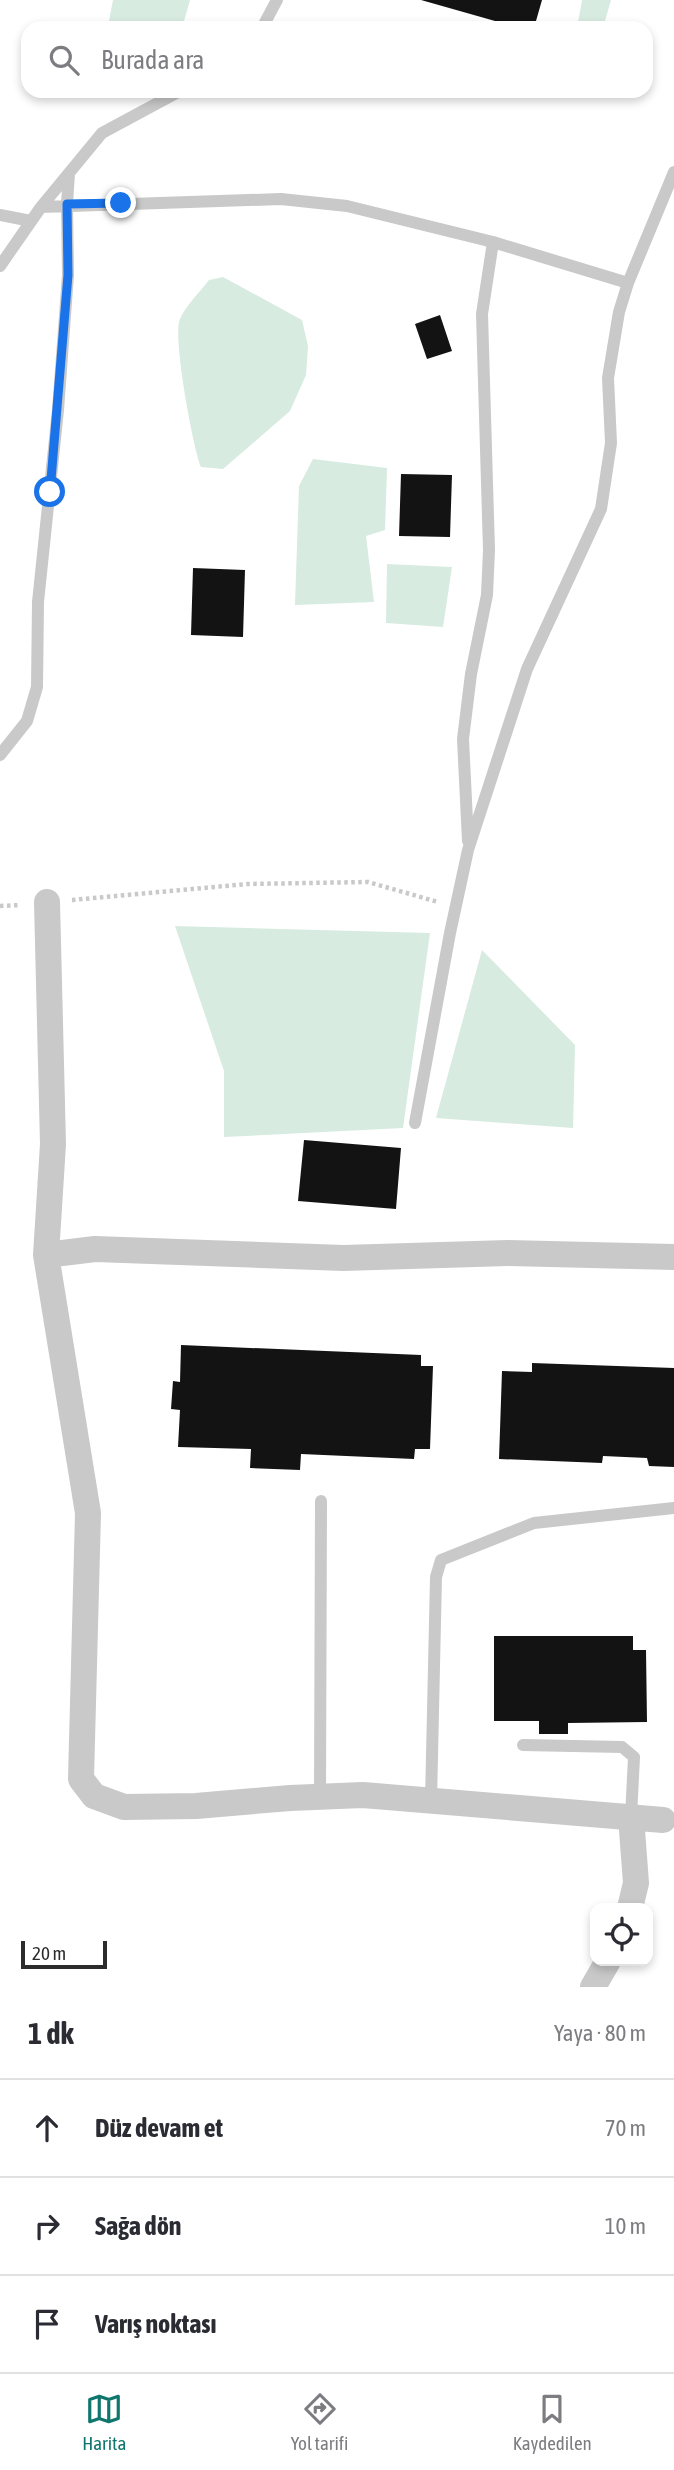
<!DOCTYPE html>
<html lang="tr">
<head>
<meta charset="utf-8">
<style>
  :root { --surface:#fff; --page:#f2f2f3; --text:#2b2b33; --muted:#7c7c81; --line:#e1e1e2; --accent:#0f766e }
  body { margin:0; font-family:"Asap Condensed",sans-serif; background:var(--page); color:var(--text) }
  .controls { position:absolute; right:21px; bottom:21px; display:grid; overflow:hidden; border-radius:14px; box-shadow:0 4px 10px #0003 }
  .controls button { width:63px; height:63px; display:grid; place-items:center; padding:0; border:0; border-bottom:2px solid var(--line); background:var(--surface); color:var(--text); font:35px sans-serif }
  .scale { position:absolute; left:21px; bottom:18px; width:86px; box-sizing:border-box; padding-left:7px; border:4px solid #2c2c2c; border-top:0; font-size:19px; line-height:24px; white-space:nowrap; color:#2c2c2c; -webkit-text-stroke:5px #fff; paint-order:stroke }
  .stop { position:absolute; width:21px; height:21px; margin:-16px; border:5px solid #1a73e8; border-radius:50%; background:#fff }
  .stop.end { background:#1a73e8; border-color:#fff; box-shadow:0 2px 7px #0008 }
  .list { margin:0; padding:0; list-style:none }
  h2 { display:flex; justify-content:space-between; align-items:center; height:91px; margin:0; padding:0 28px; font-size:30px }
  h2 small { font-size:23px; font-weight:400; color:var(--muted) }
  .list li { display:grid; grid-template-columns:46px 1fr auto; gap:21px; align-items:center; box-sizing:border-box; height:98px; padding:0 28px; border-top:2px solid var(--line) }
  .list b { display:block; font-size:26px; white-space:nowrap }
  .list em { font-size:23px; font-style:normal; color:var(--muted) }
  .icon { flex:none; width:38px; height:38px; fill:none; stroke:currentColor; stroke-width:2; stroke-linecap:round; stroke-linejoin:round }
  .map { position:relative; flex:none; width:674px; height:1987px; overflow:hidden }
  .search { position:absolute; background:var(--surface); box-shadow:0 4px 10px #0003; left:21px; right:21px; top:21px; height:77px; display:flex; align-items:center; gap:18px; box-sizing:border-box; padding:0 24px; border-radius:21px; color:var(--muted); font-size:26px }
  .sheet { height:385px; background:var(--surface) }
  nav { display:flex; justify-content:space-around; align-items:center; box-sizing:border-box; height:98px; border-top:2px solid var(--line); background:var(--surface); font-size:19px; color:var(--muted) }
  nav a { display:grid; justify-items:center; gap:4px }
  nav .on { color:var(--accent) }
  .map>svg:first-child { display:block }
  .green { fill:#d7ebe1 }
  .building { fill:#131313 }
  .lines { fill:none; stroke-linecap:round; stroke-linejoin:round }
  .path { stroke:#c9c9c9; stroke-width:4.5; stroke-dasharray:3.5 3.5; stroke-linecap:butt }
  .service { stroke:#c9c9c9; stroke-width:12 }
  .minor { stroke:#c9c9c9; stroke-width:26 }
  .route { stroke:#1a73e8; stroke-width:9 }
</style>
</head>
<body>
<div class="map">
<svg width="674" height="1987" viewBox="0 0 674 1987">
  <rect width="100%" height="100%" fill="#fff"/>
  <path class="green" d="M113,0H190L182,28H132L109,21Z
    M582,0H611L603,28H577Z
    M223,277L302,320L308,346L306,375L290,411L223,469L201,467C193,447 172,335 180,319C186,305 200,292 209,280Z
    M313,459L387,468L385,530L366,536L374,602L295,605L299,486Z
    M387,564L452,567L443,627L386,623Z
    M175,926L430,933L403,1128L224,1137V1071Z
    M482,950L575,1045L573,1128L436,1118Z"/>
  <path class="building" d="M421,0H542L534,28H520Z
    M440,315L452,351L427,359L415,324Z
    M401,474L452,475L450,537L399,536Z
    M193,568L245,570L243,637L191,635Z
    M304,1140L401,1148L396,1209L298,1201Z
    M181,1345L421,1355V1366H433L430,1449H415L414,1459L301,1454L300,1470L250,1468L251,1449L178,1447L180,1410L171,1409L173,1381L180,1382Z
    M532,1363L674,1368V1467L649,1466L647,1458L603,1456L602,1463L499,1459L502,1371L532,1372Z
    M494,1636H633V1650H646L647,1722L568,1723V1734H539V1721H494Z"/>
  <g class="lines">
    <path class="path" d="M72,900L247,884L368,882L438,902
      M0,906L21,905"/>
    <path class="service" d="M262,28L277,0
      M41,207L281,199L347,206L493,242L628,283
      M0,215L31,221
      M0,266L41,207L102,133L180,91
      M0,755L27,721L37,687L38,602L58,410L68,275L67,204L69,173
      M468,841L463,739L471,674L487,595L489,550L482,314L493,242
      M415,1123L450,933L468,850L527,669L601,509L611,443L608,378L619,312L628,283L674,172
      M523,1745L622,1747L634,1757L631,1817
      M320,1797L321,1501
      M431,1801L436,1577L441,1560L534,1523L674,1508"/>
    <path class="minor" d="M47,902L53,1144L46,1255L88,1513L81,1779L94,1796L124,1807L196,1806L290,1798L363,1795L663,1820
      M46,1255L95,1249L343,1258L508,1253L674,1257
      M630,1908L636,1883L631,1817
      M593,1987L608,1961"/>
  </g>
  <g class="lines">
    <path class="route" d="M50,492L68,275L67,204L121,203"/>
  </g>
</svg>
<div class="controls">
<button><svg class="icon" aria-label="locate" viewBox="0 0 24 24"><circle cx="12" cy="12" r="6"/><path d="M12 2v4M12 18v4M2 12h4M18 12h4"/></svg></button>
</div>
<div class="scale">20 m</div>
<div class="stop" style="left:50px;top:492px"></div>
<div class="stop end" style="left:121px;top:203px"></div>
<div class="search"><svg class="icon" aria-label="search" viewBox="0 0 24 24"><circle cx="10" cy="10" r="6"/><path d="M15 15l6 6"/></svg>Burada ara</div>
</div>
<section class="sheet">
<h2>1 dk<small>Yaya · 80 m</small></h2>
<ul class="list">
<li><svg class="icon" aria-label="ahead" viewBox="0 0 24 24"><path d="M12 20V5M6 11l6-6 6 6"/></svg><div><b>Düz devam et</b></div><em>70 m</em></li>
<li><svg class="icon" aria-label="right" viewBox="0 0 24 24"><path d="M7 20v-9h11M14 6l5 5-5 5"/></svg><div><b>Sağa dön</b></div><em>10 m</em></li>
<li><svg class="icon" aria-label="arrive" viewBox="0 0 24 24"><path d="M6 21V4h12l-3 4 3 4H6"/></svg><div><b>Varış noktası</b></div></li>
</ul>
</section>
<nav>
<a class="on"><svg class="icon" aria-label="map" viewBox="0 0 24 24"><path d="M3 6l6-2 6 2 6-2v14l-6 2-6-2-6 2zM9 4v14M15 6v14"/></svg>Harita</a>
<a><svg class="icon" aria-label="directions" viewBox="0 0 24 24"><path d="M12 3l9 9-9 9-9-9zM9 14v-3h6M13 9l2 2-2 2"/></svg>Yol tarifi</a>
<a><svg class="icon" aria-label="saved" viewBox="0 0 24 24"><path d="M7 4h10v16l-5-4-5 4z"/></svg>Kaydedilen</a>
</nav>
</body>
</html>
